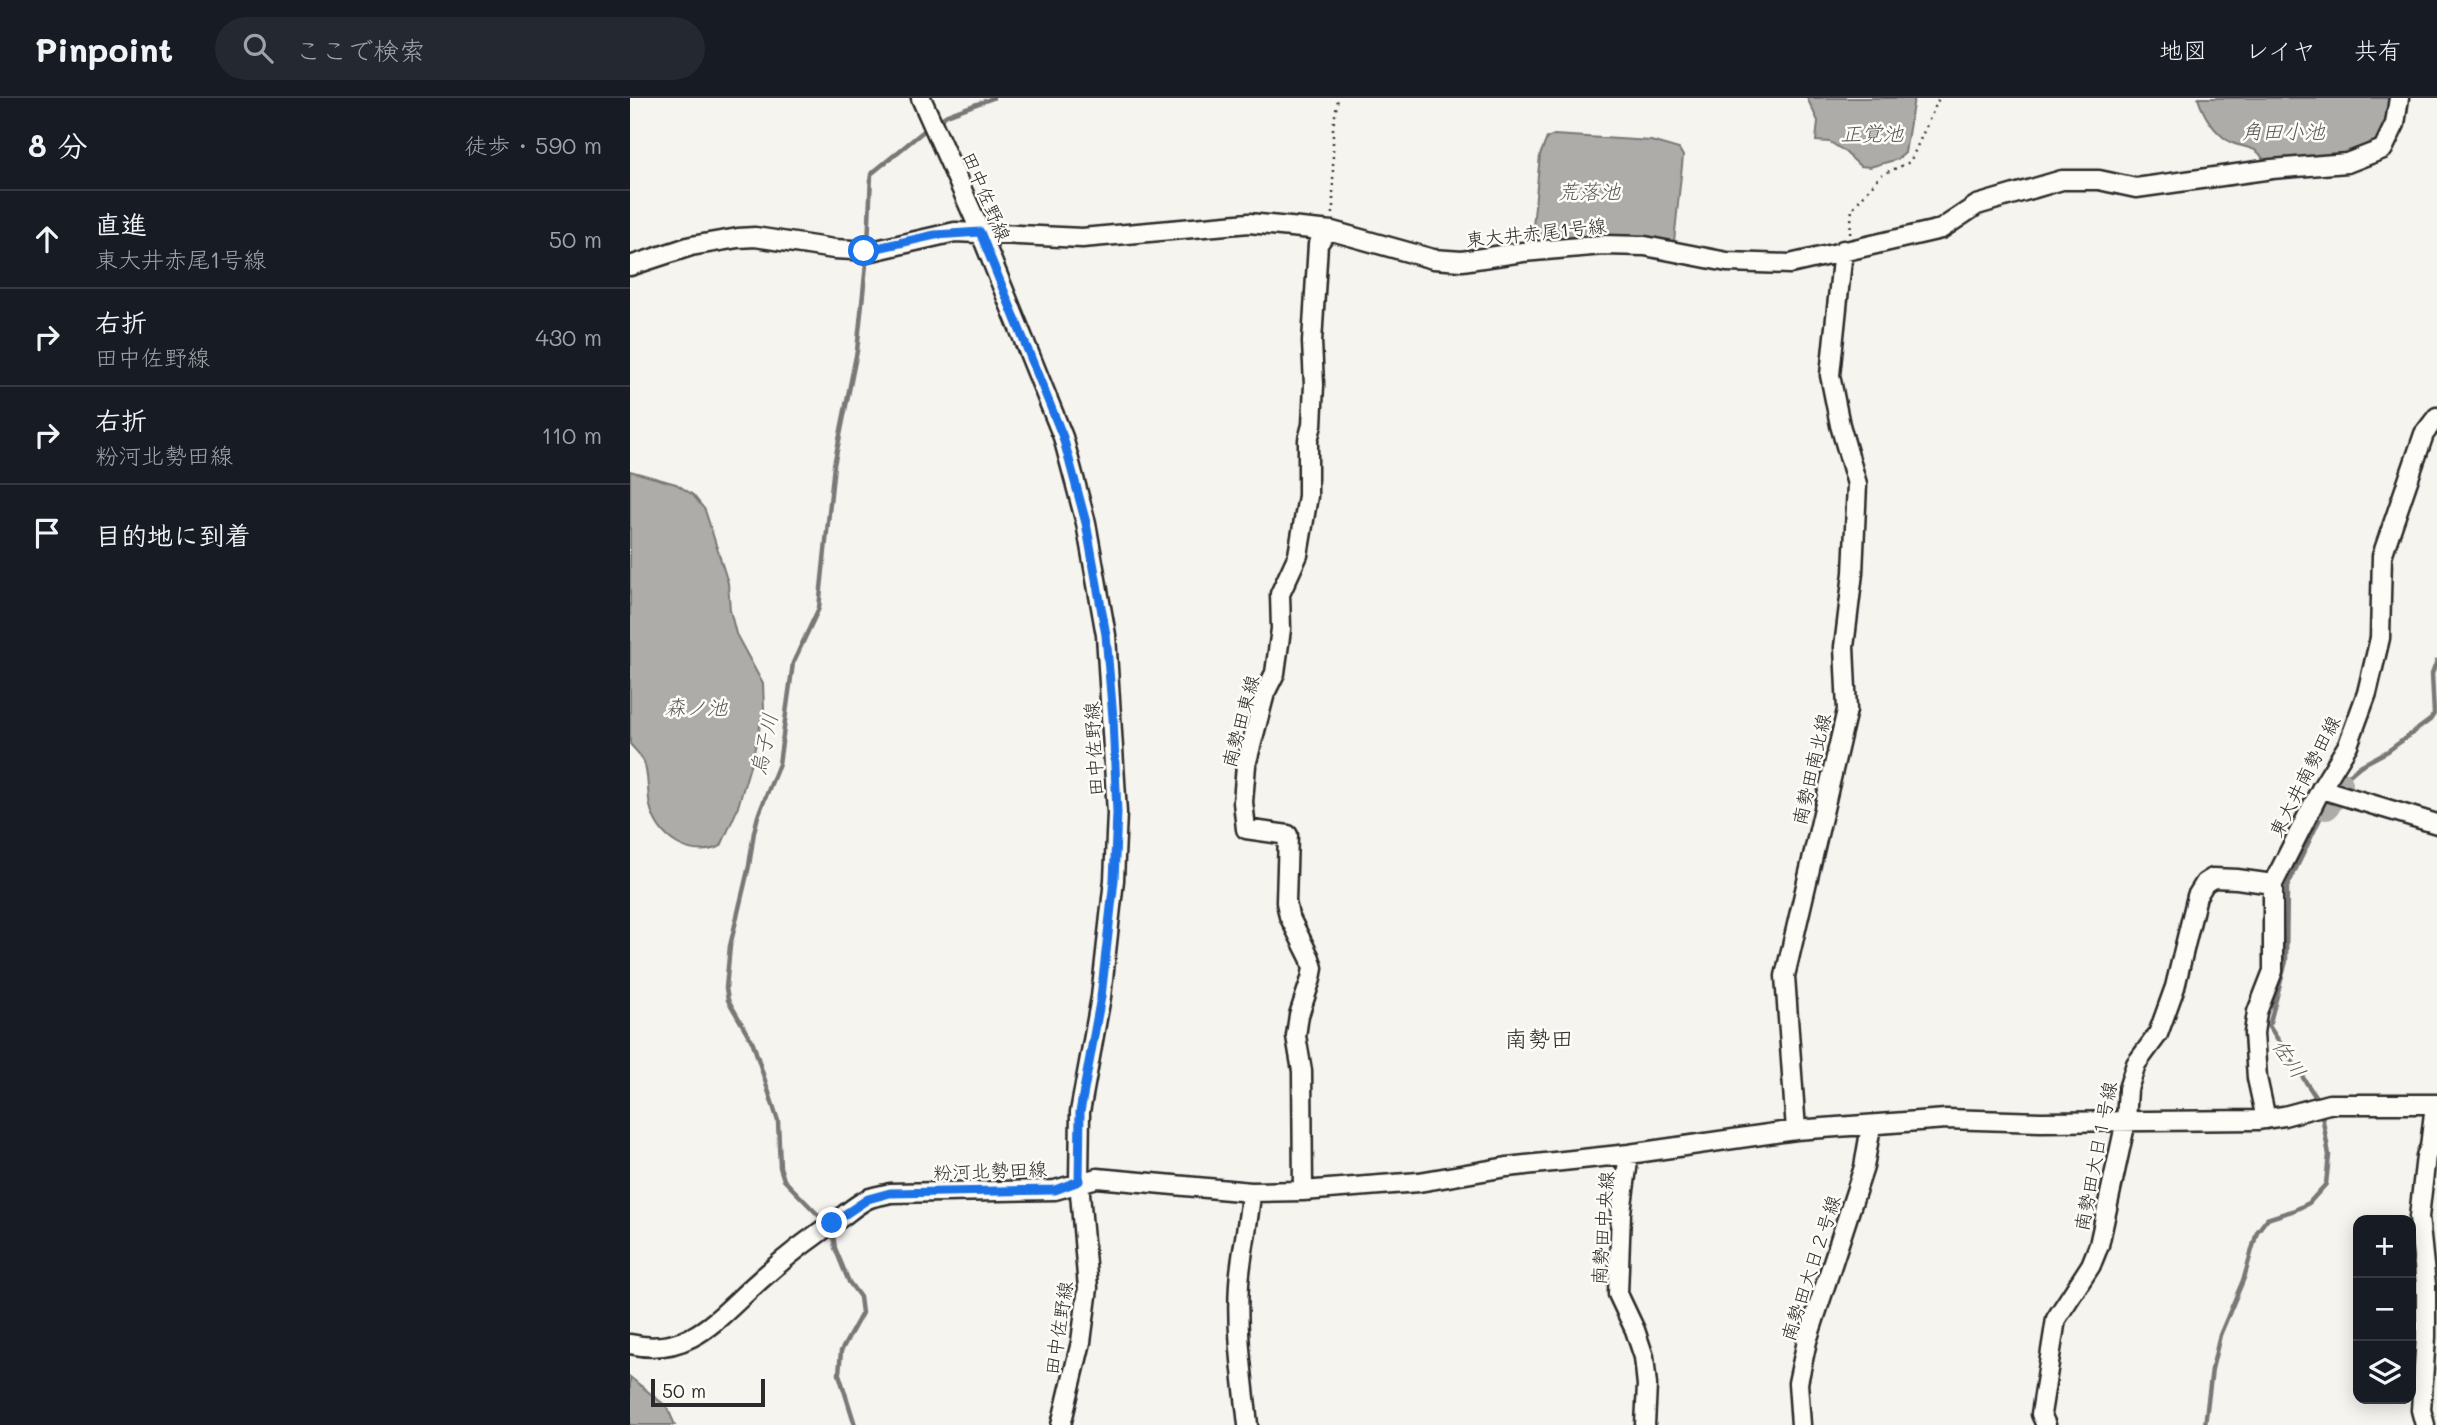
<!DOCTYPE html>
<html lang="ja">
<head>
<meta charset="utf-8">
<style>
  :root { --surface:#171b24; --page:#242831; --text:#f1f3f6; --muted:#9ea1a6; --line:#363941 }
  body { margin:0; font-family:Mali,"Klee One",sans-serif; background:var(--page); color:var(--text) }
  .controls { position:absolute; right:21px; bottom:21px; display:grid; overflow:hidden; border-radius:14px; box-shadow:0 4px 18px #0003 }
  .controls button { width:63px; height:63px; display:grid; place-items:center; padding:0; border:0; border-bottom:2px solid var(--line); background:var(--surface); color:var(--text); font:35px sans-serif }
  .scale { position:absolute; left:21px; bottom:18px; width:114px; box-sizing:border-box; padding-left:7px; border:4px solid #2b2b2b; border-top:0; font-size:19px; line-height:24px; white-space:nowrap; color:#2b2b2b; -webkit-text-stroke:5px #fdfcf7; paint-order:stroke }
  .stop { position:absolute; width:21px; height:21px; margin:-16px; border:5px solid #1a73e8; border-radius:50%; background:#fff }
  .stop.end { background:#1a73e8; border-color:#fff; box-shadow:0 2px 7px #0008 }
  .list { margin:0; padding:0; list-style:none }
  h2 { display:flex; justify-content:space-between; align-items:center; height:91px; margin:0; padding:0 28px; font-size:30px }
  h2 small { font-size:23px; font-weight:400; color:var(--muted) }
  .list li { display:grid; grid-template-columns:46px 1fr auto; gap:21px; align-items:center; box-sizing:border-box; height:98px; padding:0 28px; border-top:2px solid var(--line) }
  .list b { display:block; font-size:26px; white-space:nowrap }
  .list p { margin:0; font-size:23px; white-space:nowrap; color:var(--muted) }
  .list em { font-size:23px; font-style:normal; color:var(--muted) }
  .icon { flex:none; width:38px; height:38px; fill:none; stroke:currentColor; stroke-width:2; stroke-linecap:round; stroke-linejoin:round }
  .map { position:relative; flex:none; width:1807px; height:1327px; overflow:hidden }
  header { display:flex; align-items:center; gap:42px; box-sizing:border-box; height:98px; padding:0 35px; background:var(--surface); border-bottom:2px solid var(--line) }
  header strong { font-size:33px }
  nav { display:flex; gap:38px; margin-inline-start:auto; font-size:24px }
  .search { width:490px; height:63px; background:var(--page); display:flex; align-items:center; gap:18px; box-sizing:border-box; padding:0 24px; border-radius:38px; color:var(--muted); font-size:26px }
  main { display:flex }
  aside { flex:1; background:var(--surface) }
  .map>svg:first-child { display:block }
  .water { fill:#adaca9; stroke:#797877; stroke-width:2 }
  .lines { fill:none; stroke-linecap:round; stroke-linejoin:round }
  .stream { stroke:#797877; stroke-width:4.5 }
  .river { stroke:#adaca9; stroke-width:28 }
  .minor-casing { stroke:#2b2b2b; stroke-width:23 }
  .path { stroke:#2b2b2b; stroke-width:2.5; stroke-dasharray:2 5; stroke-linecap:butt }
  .minor { stroke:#fdfcf7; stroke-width:18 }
  .route { stroke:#1a73e8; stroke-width:9 }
  .labels { text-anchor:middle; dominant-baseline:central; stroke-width:5; stroke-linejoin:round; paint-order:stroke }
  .street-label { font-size:19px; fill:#2b2b2b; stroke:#fdfcf7 }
  .water-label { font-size:21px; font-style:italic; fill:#585857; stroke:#fdfcf7 }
  .quarter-label { font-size:23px; fill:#2b2b2b; stroke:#fdfcf7 }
</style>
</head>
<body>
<header>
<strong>Pinpoint</strong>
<div class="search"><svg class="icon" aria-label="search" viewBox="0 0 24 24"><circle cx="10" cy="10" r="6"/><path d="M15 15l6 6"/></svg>ここで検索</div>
<nav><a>地図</a><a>レイヤ</a><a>共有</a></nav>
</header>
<main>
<aside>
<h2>8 分<small>徒歩 · 590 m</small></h2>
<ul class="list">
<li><svg class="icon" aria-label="ahead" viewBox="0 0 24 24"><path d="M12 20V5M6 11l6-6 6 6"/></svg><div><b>直進</b><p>東大井赤尾1号線</p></div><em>50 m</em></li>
<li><svg class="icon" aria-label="right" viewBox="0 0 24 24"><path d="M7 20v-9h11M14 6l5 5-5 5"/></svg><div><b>右折</b><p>田中佐野線</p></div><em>430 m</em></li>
<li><svg class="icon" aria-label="right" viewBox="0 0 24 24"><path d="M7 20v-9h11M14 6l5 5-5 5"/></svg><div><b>右折</b><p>粉河北勢田線</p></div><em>110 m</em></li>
<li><svg class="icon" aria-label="arrive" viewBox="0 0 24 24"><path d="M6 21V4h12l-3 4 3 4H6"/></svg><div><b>目的地に到着</b></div></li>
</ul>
</aside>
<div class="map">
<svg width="1807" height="1327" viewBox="0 0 1807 1327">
  <rect width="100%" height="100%" fill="#f5f4ef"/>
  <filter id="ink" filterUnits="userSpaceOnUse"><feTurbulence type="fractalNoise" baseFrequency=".0143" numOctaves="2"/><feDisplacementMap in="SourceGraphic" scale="14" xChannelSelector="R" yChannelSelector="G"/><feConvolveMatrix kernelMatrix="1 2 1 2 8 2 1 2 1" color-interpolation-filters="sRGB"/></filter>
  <g filter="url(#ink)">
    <path class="water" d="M1177,0H1284L1275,55L1268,61L1240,69L1230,68L1214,53L1200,44L1186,43L1188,23Z
      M1568,0H1764C1761,11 1759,27 1753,37C1737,65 1663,64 1634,66C1631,47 1614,51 1600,44C1584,34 1573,17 1568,0Z
      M924,37L1021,43L1049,51L1053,58L1044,144L1037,148L901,149L910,57L917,40Z
      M0,373L46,386L63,397L75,412L98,485L100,512L106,536L133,586L134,611L123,658L107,712L91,748C59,762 28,740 20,708C17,694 19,677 14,664C11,657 5,652 0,646Z
      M0,1279L37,1309L45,1327H0Z"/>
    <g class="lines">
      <path class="stream" d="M308,23L317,17L363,0
        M238,148L241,76L300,28
        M1709,686L1730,668L1758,653L1800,622L1804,616L1802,576L1807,563
        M1689,1004L1639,928L1656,863L1657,789L1696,708
        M195,1124L154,1082L150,1069L148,1023L123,945L98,902L96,890L100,848L119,768L124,734L128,718L149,666L163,565L189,510L204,367L227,253L237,157
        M202,1130L205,1150L219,1184L230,1199L232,1215L211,1253L209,1276L225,1327
        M1575,1327L1582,1271L1590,1237L1614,1180L1627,1134L1637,1121L1665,1112L1679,1105L1696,1086L1699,1057L1691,1012"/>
      <path class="river" d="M1696,708L1709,686"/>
      <defs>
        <path id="minor" d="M291,0L345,121L433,339L456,425L476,537L487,715L484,782L471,899L450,1014L449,1083L458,1190L451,1244L431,1327
          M0,168L61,148L108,140L125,139L204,151L242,153L325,134L452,140L619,125L702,133L803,161L832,163L893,154L973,147L1015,148L1097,164L1160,166L1311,131L1347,107L1432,82H1469L1506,90L1642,71L1717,65L1753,51L1765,26L1769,0
          M1691,691L1807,726
          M1636,1021L1627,980L1624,935L1627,914L1643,873V786L1691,691L1718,647L1737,595L1750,540L1752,458L1794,336L1807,319
          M1166,1032L1155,878L1217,612L1214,549L1223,475L1227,386L1210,327L1200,277L1213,152
          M999,1056L991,1114L988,1196L1005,1232L1014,1259L1017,1287L1015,1327
          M673,1093L672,973L666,938L669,917L681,881L683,870L680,860L659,818L656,804L658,737L616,731L613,704L616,667L635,595L645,575L651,531L650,496L668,457L678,398V342L682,327L684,287L682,244L688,146L695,136L702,133
          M621,1094L673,1093L789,1084L877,1069L999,1056L1166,1032L1316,1021L1411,1024L1627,1022L1654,1018L1699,1006H1807
          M0,1246C60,1260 88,1219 128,1184C154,1160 183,1138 213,1118C221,1112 230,1104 240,1100C246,1098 254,1097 260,1095L425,1092L467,1080L621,1094C619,1125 611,1155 609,1186C606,1233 613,1280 618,1327
          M1171,1327L1168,1285L1177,1243L1234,1069L1241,1028
          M1416,1327L1411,1316L1426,1221L1461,1167L1469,1147L1496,1023L1498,991L1506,966L1528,936L1545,889L1567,798L1575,785L1583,780L1607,781L1643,786
          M1795,1327L1791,1312L1796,1239V1187L1789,1119L1796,1058L1800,1049L1805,1006"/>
      </defs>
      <use href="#minor" class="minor-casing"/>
      <path class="path" d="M703,116V29L708,0
        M1220,136L1222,111L1251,77L1280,64L1309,0"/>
      <use href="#minor" class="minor"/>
    </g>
  </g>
  <g class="lines" filter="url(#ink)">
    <path class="route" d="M202,1125L238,1101L260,1095L425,1092L449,1083L450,1014L471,899L484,782L487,715L483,620L476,537L456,425L433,339L350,134L305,137L234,153"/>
  </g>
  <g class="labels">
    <g class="street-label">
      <text transform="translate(357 98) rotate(67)">田中佐野線</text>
      <text transform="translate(906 134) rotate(-6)">東大井赤尾1号線</text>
      <text transform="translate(610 623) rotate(-75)">南勢田東線</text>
      <text transform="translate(463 651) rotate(-93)">田中佐野線</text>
      <text transform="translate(1181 671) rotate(-77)">南勢田南北線</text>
      <text transform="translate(1674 678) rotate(-63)">東大井南勢田線</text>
      <text transform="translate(1465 1058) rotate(-79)">南勢田大日１号線</text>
      <text transform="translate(360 1072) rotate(-2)">粉河北勢田線</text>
      <text transform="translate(972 1130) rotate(-86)">南勢田中央線</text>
      <text transform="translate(1180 1170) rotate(-72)">南勢田大日２号線</text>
      <text transform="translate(428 1230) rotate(-81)">田中佐野線</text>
    </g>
    <g class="water-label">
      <text x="1653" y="32">角田小池</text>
      <text x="1242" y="34">正覚池</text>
      <text x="959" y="92">荒落池</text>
      <text x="66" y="608">森ノ池</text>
      <text transform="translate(133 646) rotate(-78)">烏子川</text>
      <text transform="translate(1660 960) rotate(56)">佐川</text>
    </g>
    <g class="quarter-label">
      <text x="909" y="940">南勢田</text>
    </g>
  </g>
</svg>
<div class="controls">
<button>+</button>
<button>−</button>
<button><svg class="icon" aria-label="layers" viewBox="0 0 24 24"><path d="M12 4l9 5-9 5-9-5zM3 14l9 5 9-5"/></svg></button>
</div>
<div class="scale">50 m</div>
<div class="stop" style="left:234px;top:153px"></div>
<div class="stop end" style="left:202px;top:1125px"></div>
</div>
</main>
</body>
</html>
